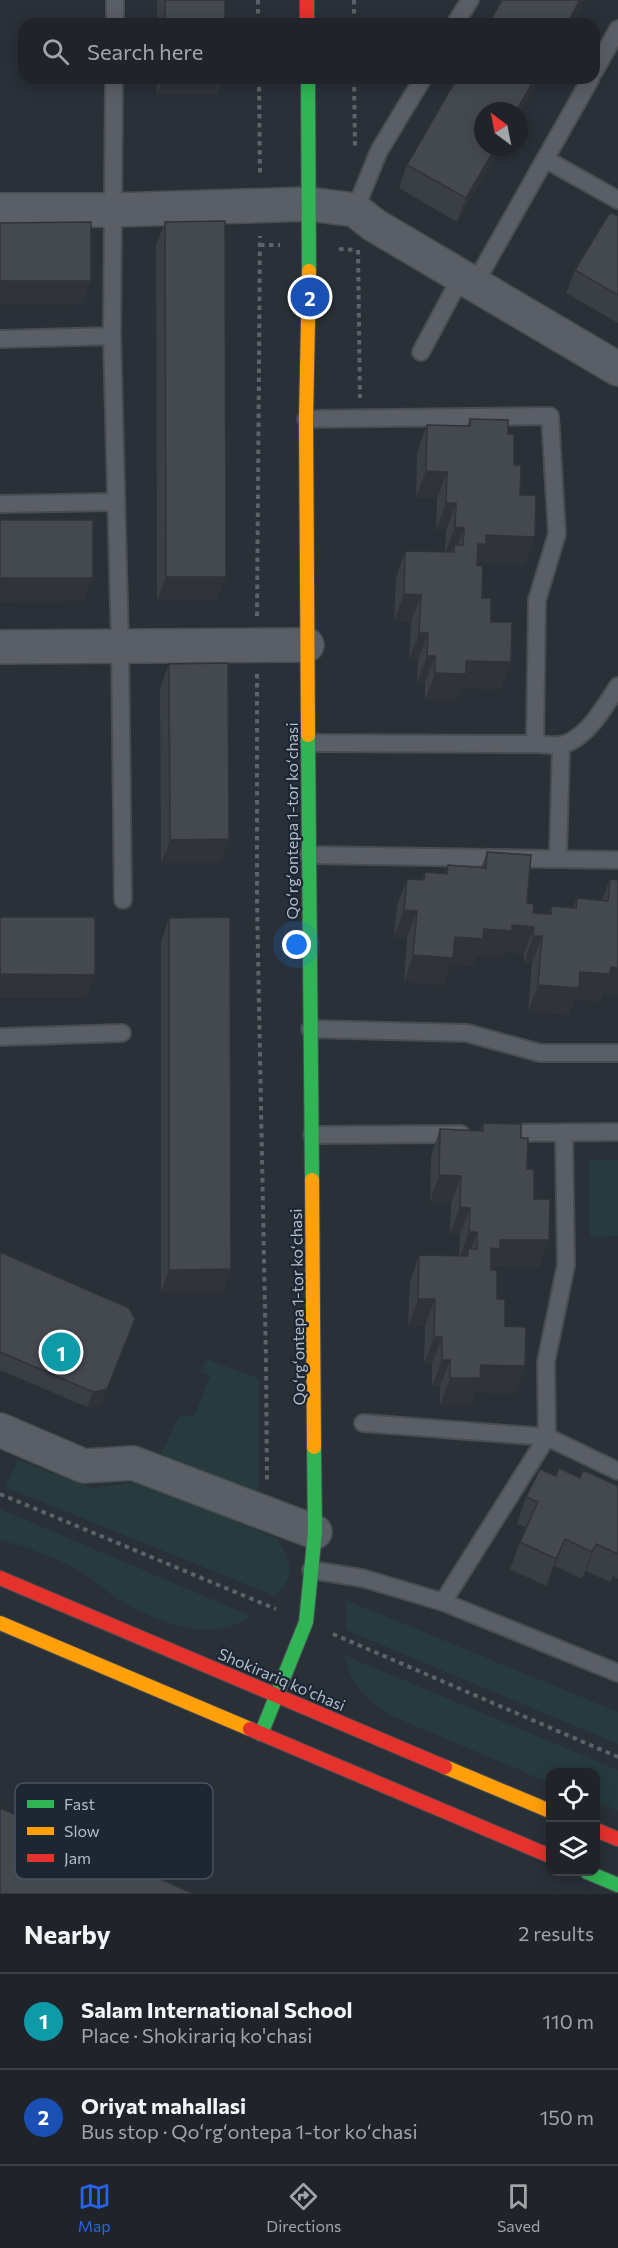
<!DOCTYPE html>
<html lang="en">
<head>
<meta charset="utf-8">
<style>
  :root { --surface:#20242a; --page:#2d3036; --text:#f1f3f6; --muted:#a2a4a8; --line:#3d4147; --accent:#2563eb }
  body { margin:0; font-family:Commissioner,sans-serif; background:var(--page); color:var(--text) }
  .controls { position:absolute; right:18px; bottom:18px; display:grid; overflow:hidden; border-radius:12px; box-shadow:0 3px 15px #0003 }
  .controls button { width:54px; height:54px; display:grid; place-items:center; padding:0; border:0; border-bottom:2px solid var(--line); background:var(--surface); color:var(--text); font:30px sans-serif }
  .compass { position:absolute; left:474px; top:102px; width:54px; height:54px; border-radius:50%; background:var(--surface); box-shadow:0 3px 15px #0003; rotate:328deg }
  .you { position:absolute; left:297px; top:945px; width:21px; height:21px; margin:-15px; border:4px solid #fff; border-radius:50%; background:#1a73e8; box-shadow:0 0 0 9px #1a73e833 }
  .badge { display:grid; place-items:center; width:39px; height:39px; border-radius:50%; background:var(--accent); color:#fff; font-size:20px; font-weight:700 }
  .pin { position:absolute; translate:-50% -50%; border:3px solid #fff; box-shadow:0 2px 6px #0006 }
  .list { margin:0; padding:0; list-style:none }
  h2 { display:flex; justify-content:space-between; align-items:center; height:78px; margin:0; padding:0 24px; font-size:26px }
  h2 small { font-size:20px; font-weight:400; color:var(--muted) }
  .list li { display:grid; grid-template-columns:39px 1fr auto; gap:18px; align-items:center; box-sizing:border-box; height:96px; padding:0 24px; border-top:2px solid var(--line) }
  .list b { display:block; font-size:22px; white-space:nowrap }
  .list p { margin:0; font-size:20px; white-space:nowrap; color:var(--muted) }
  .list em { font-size:20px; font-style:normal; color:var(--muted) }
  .icon { flex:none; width:33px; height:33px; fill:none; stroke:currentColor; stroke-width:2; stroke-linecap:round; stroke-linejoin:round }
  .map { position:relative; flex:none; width:618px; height:1894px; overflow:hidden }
  .search { position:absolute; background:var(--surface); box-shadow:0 3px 15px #0003; left:18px; right:18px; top:18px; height:66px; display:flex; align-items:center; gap:15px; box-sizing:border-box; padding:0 21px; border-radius:18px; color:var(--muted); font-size:22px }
  .sheet { height:270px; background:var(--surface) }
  nav { display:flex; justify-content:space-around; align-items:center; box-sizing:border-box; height:84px; border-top:2px solid var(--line); background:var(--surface); font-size:16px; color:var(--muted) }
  nav a { display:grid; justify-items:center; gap:3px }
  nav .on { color:var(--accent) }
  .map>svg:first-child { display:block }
  .grass { fill:#273a3e }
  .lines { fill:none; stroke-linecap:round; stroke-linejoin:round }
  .lane-casing { stroke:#484c53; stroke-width:20 }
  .street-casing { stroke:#484c53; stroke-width:36 }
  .fast-casing { stroke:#484c53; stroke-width:16 }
  .slow-casing { stroke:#484c53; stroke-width:16 }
  .jam-casing { stroke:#484c53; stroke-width:16 }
  .path { stroke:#5d636a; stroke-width:4; stroke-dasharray:4.5 4.5; stroke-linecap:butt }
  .lane { stroke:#5a5e66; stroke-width:16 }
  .street { stroke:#5a5e66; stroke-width:33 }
  .fast { stroke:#30b455; stroke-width:14 }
  .slow { stroke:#ff9f0a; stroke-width:14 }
  .jam { stroke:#e5322d; stroke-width:14 }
  .wall { fill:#3a3f45 }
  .shaded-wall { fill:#303338 }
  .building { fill:#444950; stroke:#303338; stroke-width:1.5 }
  .labels { text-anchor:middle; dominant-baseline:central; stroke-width:4.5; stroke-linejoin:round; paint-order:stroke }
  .street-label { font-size:16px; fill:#b4bcc9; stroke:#1d2633 }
  .key { fill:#1d2633; stroke:#4a5360; stroke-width:1.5 }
  .key-label { font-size:16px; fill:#b4bcc9 }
</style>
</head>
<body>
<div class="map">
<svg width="618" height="1894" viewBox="0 0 618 1894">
  <rect width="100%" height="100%" fill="#2a3038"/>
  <path class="grass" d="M589,1160H618V1236L590,1237Z
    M207,1359L259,1379V1487L254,1494L159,1458L179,1416H194L210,1376L201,1372Z
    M18,1460L92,1488L140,1482L278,1539C291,1564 297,1575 275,1596L5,1487Z
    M0,1509L251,1616C214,1644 163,1624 126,1604C107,1594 93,1577 73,1567C50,1556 25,1546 0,1540Z
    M346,1600L618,1712V1744L346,1630Z
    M344,1655L618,1770V1811L596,1802V1772H550V1783L392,1716C367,1701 350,1684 344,1655Z"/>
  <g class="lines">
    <defs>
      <path id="lane" d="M115,24V0
        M455,24L470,0
        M594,72L618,29
        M114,78L112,336L120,645L123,900
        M545,159L618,200
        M355,210L379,151L423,78
        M474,285L591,78
        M0,339L112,336
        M421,352L461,277
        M306,419L550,416L557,534L537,600L535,744L307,743
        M0,504L116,502
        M535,744C543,744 551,746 559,745C584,743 606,705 618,686
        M308,855L618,860
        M558,857L561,746
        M310,1029L467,1033L540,1053H618
        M0,1037L122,1033
        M499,1133L618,1132
        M312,1135L461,1134
        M363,1423L547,1437L618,1471
        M311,1570L362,1578L443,1602L618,1673
        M443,1602L547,1437L546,1362L566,1265L564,1133"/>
      <path id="street" d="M0,210H113L309,204L355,210L374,225L618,369
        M0,647L307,645
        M0,1430L84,1466L133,1463L315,1532"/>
      <path id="fast" d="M308,78L309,271
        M308,735L312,1180
        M261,1734L306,1622L315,1532L314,1447
        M587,1872L618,1885"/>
      <path id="slow" d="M308,735L306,419L309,271
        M312,1180L314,1447
        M0,1623L250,1729
        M445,1767L550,1811"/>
      <path id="jam" d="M307,0V24
        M0,1578L445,1767
        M250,1729L550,1856
        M596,1830L618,1839"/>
    </defs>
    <use href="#lane" class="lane-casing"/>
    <use href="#street" class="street-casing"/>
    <use href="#fast" class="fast-casing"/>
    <use href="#slow" class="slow-casing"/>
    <use href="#jam" class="jam-casing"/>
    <path class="path" d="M258,0V24
      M354,0V24
      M259,78L260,175
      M354,78L355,146
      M260,245H280
      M339,249L355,250
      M358,250L360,398
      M257,616L260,236
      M257,674V902L266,1363L267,1483
      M0,1494L276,1609
      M333,1634L618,1757"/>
    <use href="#lane" class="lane"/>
    <use href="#street" class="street"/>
    <use href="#fast" class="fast"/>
    <use href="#slow" class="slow"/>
    <use href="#jam" class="jam"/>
  </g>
  <path class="wall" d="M157,0H225V24H157Z
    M157,78H222L217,94H157Z
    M457,78H540L457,222L399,188L407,165Z
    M618,216V323L566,293L575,270Z
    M165,222L217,600H157L156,245Z
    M470,419L508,434L520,495L535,537L525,564L480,562L478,565L482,598L491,622L501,689L461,688L456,701L425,700V683H417L418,660H409L411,622L394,621L396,578L405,551L445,552L446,530H436L437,498H416L417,452L427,425L467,426Z
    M169,664L220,863H161L160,688Z
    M487,852L533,913L549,914L551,906L573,907L577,898L602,900L610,879L618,880V995L603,994L601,1001L575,999L569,1015L528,1011L532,963H524V954L504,952L502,958L477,956L473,966L451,964L444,985L404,982L407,938L394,937L397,906L407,879L422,880L425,872L445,874L448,865L481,868Z
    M169,918L223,1293H161V942Z
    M483,1123L521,1138L534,1199L549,1240L539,1267H493L492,1270L497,1299L505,1326L525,1366L515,1393L475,1392L471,1405H440V1387H432V1364H424L425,1326H408L410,1282L419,1255L459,1256L460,1235L450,1234L451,1203L430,1202L431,1156L440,1129L480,1131Z
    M0,1252L129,1334L101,1405L87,1407L0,1370Z
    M556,1476L580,1478L618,1486V1485V1579L613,1576L610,1582L586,1571L582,1579L555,1566L546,1586L510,1569L520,1542L527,1528L517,1524L526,1497Z"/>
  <path class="shaded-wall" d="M580,0H585L572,24H567Z
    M163,78H222L217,94H157Z
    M535,78H540L519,115V111H516Z
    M496,147H501L457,222L466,198Z
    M0,281H91L82,304L0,305Z
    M426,471L447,472L437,498H416Z
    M446,503H456L446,530H436Z
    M455,527L464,528L454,555V545L451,555L445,554Z
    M486,535L535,537L525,564L480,562L476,571L478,544Z
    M166,577H226L217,600H157Z
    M0,578H93L84,601L0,602Z
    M404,594L421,595L411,622L394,621Z
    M419,633H428L418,660H409Z
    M427,656H435L425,683H417Z
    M466,661L511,662L501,689L461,688L456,701L425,700L435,673Z
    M229,839L220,863H161L170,840Z
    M404,910L417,911L407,938L394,937Z
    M512,925L534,927L524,954L504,952L502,958L477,956L473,966L451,964L444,985L404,982L413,955L455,937L484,929Z
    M533,936H542L532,963H524Z
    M611,967L618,968V995L603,994L601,1001L575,999L569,1015L528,1011L538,985L580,972Z
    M0,974L95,975L86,998H0Z
    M439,1175L461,1176L451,1203L430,1202Z
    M460,1207L470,1208L460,1235L450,1234Z
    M469,1232H477L468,1259V1249L465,1259H459Z
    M500,1240H549L539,1267H493L490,1275L491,1248Z
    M231,1269L223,1293H161L169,1270Z
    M418,1299H435L425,1326H408Z
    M135,1319L101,1405L87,1407L93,1392Z
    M434,1337H442L432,1364H424Z
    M442,1360H450L440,1387H432Z
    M481,1365L525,1366L515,1393L475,1392L471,1405H440L450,1378Z
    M565,1539L555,1566L546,1586L556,1559Z
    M596,1544L586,1571L582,1579L592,1552Z"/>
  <path class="building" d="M165,0H225V24H165Z
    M502,0H580L567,24H488Z
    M457,78H535L516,111H483V147H496L466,198L407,165Z
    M610,212L618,216V295L575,270Z
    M225,221L226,577H166L165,222Z
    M91,222V281H0V223Z
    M470,419L508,420V434H514V465H521L520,495H536L535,537L486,535V544H478L477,565L483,566L482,598H491V622H512L511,662L466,661V674L435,673V656H427L428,633H419L421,595L404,594L405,551L454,552V545H463L464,528L455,527L456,503H446L447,472L426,471L427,425L470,426Z
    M0,520H93V578H0Z
    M228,663L229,839L170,840L169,664Z
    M487,852L531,855L527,903L534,904L533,913L551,914V906L576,908L577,898L608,901L610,879L618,880V968L611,967L610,974L580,972L579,988L538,985L542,936H533L534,927L512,925V931L484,929L483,939L455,937L453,958L413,955L417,911L404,910L407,879L424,880L425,872L447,874L448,865L486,868Z
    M0,917H95V975L0,974Z
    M230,917L231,1269L169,1270V918Z
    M483,1123L521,1124V1138H528L527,1169H534V1199H550L549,1240H500V1249L491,1248V1270H497V1299H505V1326L526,1327L525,1366L481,1365L480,1378H450V1360H442V1337H434L435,1299H418L419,1255L468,1256V1249H477V1232H469L470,1208L460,1207L461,1176L439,1175L440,1129L483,1131Z
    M0,1252L129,1308L135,1319L107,1389L93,1392L0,1352Z
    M559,1468L580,1478L583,1470L618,1486V1485V1554L596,1544L592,1552L565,1539L556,1559L520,1542L538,1502L526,1497L540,1469L556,1476Z
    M0,1808L194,1894H0Z"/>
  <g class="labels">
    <g class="street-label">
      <text transform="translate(291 821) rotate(-90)">Qoʻrgʻontepa 1-tor koʻchasi</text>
      <text transform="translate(297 1307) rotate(-91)">Qoʻrgʻontepa 1-tor koʻchasi</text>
      <text transform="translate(282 1679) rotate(23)">Shokirariq ko'chasi</text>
    </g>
  </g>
  <rect x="15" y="1783" width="198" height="96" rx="9" class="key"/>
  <rect x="27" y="1800" width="27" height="8" fill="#30b455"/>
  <rect x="27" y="1827" width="27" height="8" fill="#ff9f0a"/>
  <rect x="27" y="1854" width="27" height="8" fill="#e5322d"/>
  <g class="key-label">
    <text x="64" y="1810">Fast</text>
    <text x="64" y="1837">Slow</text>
    <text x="64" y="1864">Jam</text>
  </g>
</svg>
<div class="controls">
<button><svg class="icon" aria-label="locate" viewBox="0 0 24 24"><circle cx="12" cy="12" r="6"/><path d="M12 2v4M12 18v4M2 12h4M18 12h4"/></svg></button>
<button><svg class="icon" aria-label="layers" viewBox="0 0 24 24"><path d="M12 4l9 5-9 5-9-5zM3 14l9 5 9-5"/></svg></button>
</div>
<svg class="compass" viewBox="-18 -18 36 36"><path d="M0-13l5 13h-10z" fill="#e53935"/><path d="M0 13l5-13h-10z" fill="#a2a4a8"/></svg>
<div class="you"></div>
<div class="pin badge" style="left:61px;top:1352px;background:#0f9aa8">1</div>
<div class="pin badge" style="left:310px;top:297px;background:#1a4fb4">2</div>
<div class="search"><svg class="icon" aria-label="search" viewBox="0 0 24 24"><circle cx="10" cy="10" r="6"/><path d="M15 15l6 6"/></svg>Search here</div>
</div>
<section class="sheet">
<h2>Nearby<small>2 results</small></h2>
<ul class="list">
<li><span class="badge" style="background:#0f9aa8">1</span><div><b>Salam International School</b><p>Place · Shokirariq ko'chasi</p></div><em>110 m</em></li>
<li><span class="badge" style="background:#1a4fb4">2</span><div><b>Oriyat mahallasi</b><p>Bus stop · Qoʻrgʻontepa 1-tor koʻchasi</p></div><em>150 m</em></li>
</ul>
</section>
<nav>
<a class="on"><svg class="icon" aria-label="map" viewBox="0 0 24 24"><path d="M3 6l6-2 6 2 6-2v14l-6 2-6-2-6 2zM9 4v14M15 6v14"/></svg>Map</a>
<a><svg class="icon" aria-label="directions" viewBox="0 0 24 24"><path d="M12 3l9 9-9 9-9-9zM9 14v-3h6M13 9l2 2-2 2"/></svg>Directions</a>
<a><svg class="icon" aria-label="saved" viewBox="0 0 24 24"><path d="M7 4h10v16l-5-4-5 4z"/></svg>Saved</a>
</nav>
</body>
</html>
